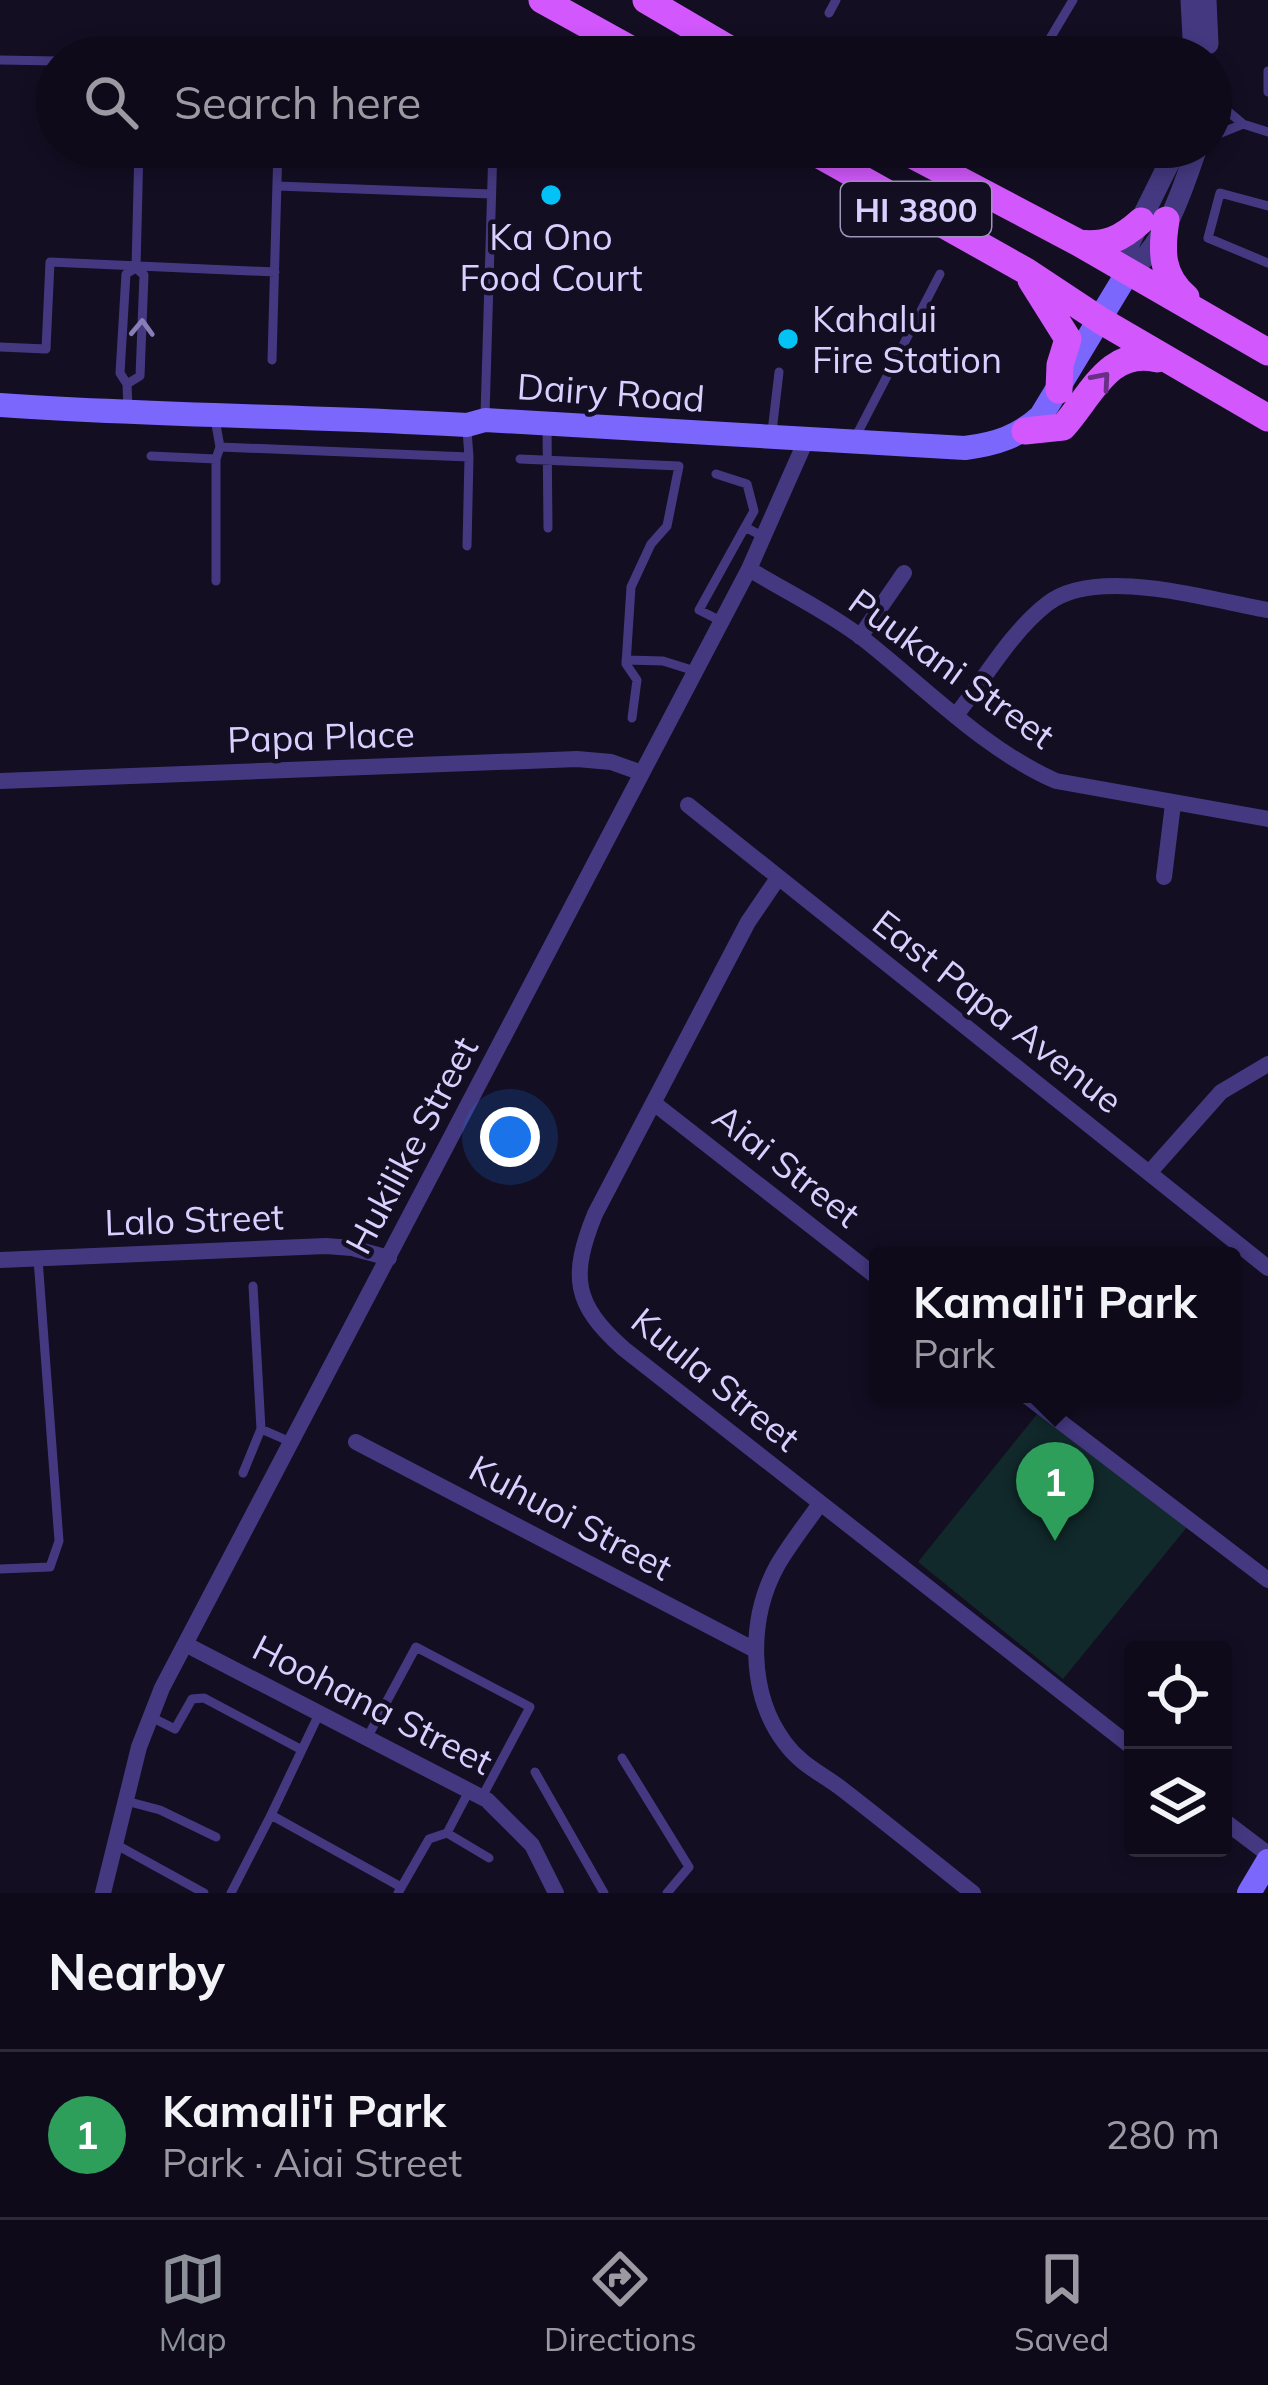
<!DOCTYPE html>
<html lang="en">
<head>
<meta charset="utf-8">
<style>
  :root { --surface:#0e0a1a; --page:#171323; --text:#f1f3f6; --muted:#9b9aa2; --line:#2e2b39; --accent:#8c9099 }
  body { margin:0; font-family:Mulish,sans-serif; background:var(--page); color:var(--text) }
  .controls { position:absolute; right:36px; bottom:36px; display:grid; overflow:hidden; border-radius:12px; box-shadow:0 6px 18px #0003 }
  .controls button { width:108px; height:108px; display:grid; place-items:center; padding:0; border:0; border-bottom:3px solid var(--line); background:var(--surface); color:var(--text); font:60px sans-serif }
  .you { position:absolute; left:510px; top:1137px; width:42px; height:42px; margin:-30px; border:9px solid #fff; border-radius:50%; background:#1a73e8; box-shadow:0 0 0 18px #1a73e833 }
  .badge { display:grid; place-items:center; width:78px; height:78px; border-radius:50%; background:var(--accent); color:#fff; font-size:39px; font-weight:700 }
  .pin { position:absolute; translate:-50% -99px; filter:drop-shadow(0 3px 6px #0008) }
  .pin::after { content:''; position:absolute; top:63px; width:42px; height:36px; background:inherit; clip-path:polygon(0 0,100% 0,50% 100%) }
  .popup { position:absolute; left:869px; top:1247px; width:372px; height:156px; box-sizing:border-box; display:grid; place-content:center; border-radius:12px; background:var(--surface); filter:drop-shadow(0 3px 9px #0005); font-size:39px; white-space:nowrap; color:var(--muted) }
  .popup b { font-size:45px; color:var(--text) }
  .popup::after { content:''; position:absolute; left:50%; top:100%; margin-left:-24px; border:24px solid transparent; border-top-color:var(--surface) }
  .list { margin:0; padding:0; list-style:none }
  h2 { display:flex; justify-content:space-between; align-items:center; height:156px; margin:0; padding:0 48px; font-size:51px }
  h2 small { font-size:39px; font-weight:400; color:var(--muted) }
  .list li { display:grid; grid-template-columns:78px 1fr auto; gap:36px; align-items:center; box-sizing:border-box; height:168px; padding:0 48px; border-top:3px solid var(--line) }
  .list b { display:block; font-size:45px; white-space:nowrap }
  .list p { margin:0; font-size:39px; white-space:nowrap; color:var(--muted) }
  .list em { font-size:39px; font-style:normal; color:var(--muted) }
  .icon { flex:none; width:66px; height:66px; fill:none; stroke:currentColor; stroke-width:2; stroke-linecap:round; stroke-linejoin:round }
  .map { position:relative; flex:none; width:1268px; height:1893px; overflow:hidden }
  .search { position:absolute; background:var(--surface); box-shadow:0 6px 18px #0003; left:36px; right:36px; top:36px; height:132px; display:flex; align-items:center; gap:30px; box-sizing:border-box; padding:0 42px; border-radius:66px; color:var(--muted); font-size:45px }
  .sheet { height:324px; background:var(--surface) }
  nav { display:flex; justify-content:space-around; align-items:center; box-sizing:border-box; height:168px; border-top:3px solid var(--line); background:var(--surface); font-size:33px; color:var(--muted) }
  nav a { display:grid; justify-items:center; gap:6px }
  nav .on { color:var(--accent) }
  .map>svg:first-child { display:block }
  .green { fill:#11292b }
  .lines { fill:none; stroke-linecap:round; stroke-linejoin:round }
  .service { stroke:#443980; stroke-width:9 }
  .minor { stroke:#443980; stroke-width:16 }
  .tertiary { stroke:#443980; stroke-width:21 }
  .secondary { stroke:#7c67fd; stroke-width:24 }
  .primary { stroke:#d258fd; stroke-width:27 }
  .oneway { stroke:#887cb9 }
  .oneway2 { stroke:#692f85 }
  .poi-dot { fill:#03c2f6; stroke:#130e22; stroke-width:4.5 }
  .labels { text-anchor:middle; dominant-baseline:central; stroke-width:9; stroke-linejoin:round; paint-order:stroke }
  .shield { fill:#130e22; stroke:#9e95bc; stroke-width:3 }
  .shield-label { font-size:33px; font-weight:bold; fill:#dacffe }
  .poi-label { font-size:36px; fill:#dacffe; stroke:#130e22 }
  .street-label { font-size:36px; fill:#dacffe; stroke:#130e22 }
</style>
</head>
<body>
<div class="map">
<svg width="1268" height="1893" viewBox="0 0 1268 1893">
  <rect width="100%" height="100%" fill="#130e22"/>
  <path class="green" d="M1042,1408L1192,1521L1063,1679L918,1562Z"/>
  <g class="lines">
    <path class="service" d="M829,13L836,0
      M99,57L142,43L355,51L365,57
      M1039,57L1073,0
      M0,60L57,61
      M1268,71V92
      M1211,97L1243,124L1268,132
      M1211,137L1243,124
      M277,186L491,194
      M1268,206L1220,193L1208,238L1268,263
      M0,347L46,349L50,262L275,272
      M272,360L278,147
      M127,384L140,376L144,275L136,268L139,147
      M128,411L127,384L120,373L126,274L136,268
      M485,415L493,147
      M215,419L220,447L216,459V581
      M547,426L548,528
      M772,432L779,372
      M856,436L940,274
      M220,447L469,457L467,430
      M151,456L216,459
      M520,459L679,466L667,526L651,544L631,587L626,664L637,680L632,718
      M716,474L747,484L754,511L745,527
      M467,546L469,457
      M721,621L699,610L745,527L762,536
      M626,660L663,661L695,671
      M253,1286L261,1429L293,1443
      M243,1473L261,1429
      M0,1569L50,1567L59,1541L38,1259
      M319,1714L271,1815L401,1887
      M149,1716L175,1729L192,1699L204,1698L302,1750
      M367,1738L416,1647L530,1707L482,1797
      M622,1758L689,1867L667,1893
      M535,1772L604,1893
      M126,1801L160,1810L216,1837
      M447,1833L469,1791
      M115,1844L204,1893
      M231,1893L271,1815
      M398,1893L429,1839L447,1833L489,1858"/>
    <path class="minor" d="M749,569C785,591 827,611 861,637C924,686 983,749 1056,781L1268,819
      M860,637L904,573
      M957,714C985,678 1011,632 1047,604C1096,565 1210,600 1268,610
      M0,781L577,759L611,762L642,773
      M688,805L1268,1268
      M1164,877L1173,804
      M778,878L748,922L595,1214C570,1276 573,1304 624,1349L1133,1748
      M655,1104L878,1278
      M1149,1173L1221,1092L1268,1064
      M0,1260L326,1246L352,1248L389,1258
      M1024,1394L1268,1580
      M356,1442L755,1650
      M819,1505C805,1525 789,1545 777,1566C748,1619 748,1694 785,1743C801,1765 821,1773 842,1789C886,1823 929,1858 973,1893
      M187,1645L487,1800L532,1845L556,1893
      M1223,1820L1268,1854
      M103,1893L139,1747L162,1688L749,569L807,438"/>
    <path class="tertiary" d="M1191,0L1194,57
      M1206,0L1208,44
      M1177,147L1125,252L1128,272C1165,247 1183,188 1197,147"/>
    <path class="secondary" d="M0,405C155,416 311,416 467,425L485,420L965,448C996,444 1018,437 1041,416L1128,272
      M1249,1893L1268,1861"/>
    <path class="primary" d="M542,0L645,57
      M646,0L743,57
      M805,147L1026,271L1100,320L1268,418
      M897,147L1079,243L1268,352
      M1166,220C1161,251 1161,276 1186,297
      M1079,243C1106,246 1121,239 1141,221
      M1031,280L1068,339L1060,365L1059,390
      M1025,431L1063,427C1091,396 1109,347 1157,359"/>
  </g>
  <defs><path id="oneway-chevron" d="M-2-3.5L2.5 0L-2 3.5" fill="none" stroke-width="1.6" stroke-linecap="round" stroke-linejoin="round" transform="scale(3)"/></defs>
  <use class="oneway" href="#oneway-chevron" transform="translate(142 328) rotate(-88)"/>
  <use class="oneway2" href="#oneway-chevron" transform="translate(1102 380) rotate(-49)"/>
  <g class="poi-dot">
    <circle cx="551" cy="195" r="12"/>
    <circle cx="788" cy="339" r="12"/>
  </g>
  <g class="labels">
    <rect class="shield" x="841" y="182" width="150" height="54" rx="9"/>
    <g class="shield-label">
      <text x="916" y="209">HI 3800</text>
    </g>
    <g class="poi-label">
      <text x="551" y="236">Ka Ono<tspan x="551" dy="41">Food Court</tspan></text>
      <text x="812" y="318" text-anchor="start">Kahalui<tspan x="812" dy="41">Fire Station</tspan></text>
    </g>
    <g class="street-label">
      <text transform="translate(611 392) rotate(4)">Dairy Road</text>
      <text transform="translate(952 668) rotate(36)">Puukani Street</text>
      <text transform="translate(321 736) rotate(-2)">Papa Place</text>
      <text transform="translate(998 1011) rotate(38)">East Papa Avenue</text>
      <text transform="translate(411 1145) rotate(-62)">Hukilike Street</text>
      <text transform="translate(787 1165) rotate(38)">Aiai Street</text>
      <text transform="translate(194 1219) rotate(-2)">Lalo Street</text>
      <text transform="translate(716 1379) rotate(39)">Kuula Street</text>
      <text transform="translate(571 1517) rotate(28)">Kuhuoi Street</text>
      <text transform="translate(373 1704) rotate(27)">Hoohana Street</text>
    </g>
  </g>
</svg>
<div class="controls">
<button><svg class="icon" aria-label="locate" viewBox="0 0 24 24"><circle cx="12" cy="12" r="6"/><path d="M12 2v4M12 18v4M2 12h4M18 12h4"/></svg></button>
<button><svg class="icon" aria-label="layers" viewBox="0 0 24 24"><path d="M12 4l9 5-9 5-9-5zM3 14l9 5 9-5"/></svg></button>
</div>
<div class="you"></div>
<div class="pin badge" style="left:1055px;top:1541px;background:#2e9e5b">1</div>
<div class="popup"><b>Kamali'i Park</b>Park</div>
<div class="search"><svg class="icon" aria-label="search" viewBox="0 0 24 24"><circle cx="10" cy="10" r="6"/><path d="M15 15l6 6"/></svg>Search here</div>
</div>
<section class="sheet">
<h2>Nearby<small></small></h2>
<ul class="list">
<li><span class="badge" style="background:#2e9e5b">1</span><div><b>Kamali'i Park</b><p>Park · Aiai Street</p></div><em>280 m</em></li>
</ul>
</section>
<nav>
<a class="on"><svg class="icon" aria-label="map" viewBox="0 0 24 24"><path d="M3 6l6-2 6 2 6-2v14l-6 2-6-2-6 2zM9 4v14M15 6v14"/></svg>Map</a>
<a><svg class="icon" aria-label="directions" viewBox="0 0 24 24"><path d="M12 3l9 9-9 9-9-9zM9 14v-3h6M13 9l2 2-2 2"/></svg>Directions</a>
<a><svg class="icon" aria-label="saved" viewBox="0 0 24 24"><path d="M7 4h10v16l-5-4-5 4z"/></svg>Saved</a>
</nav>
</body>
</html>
